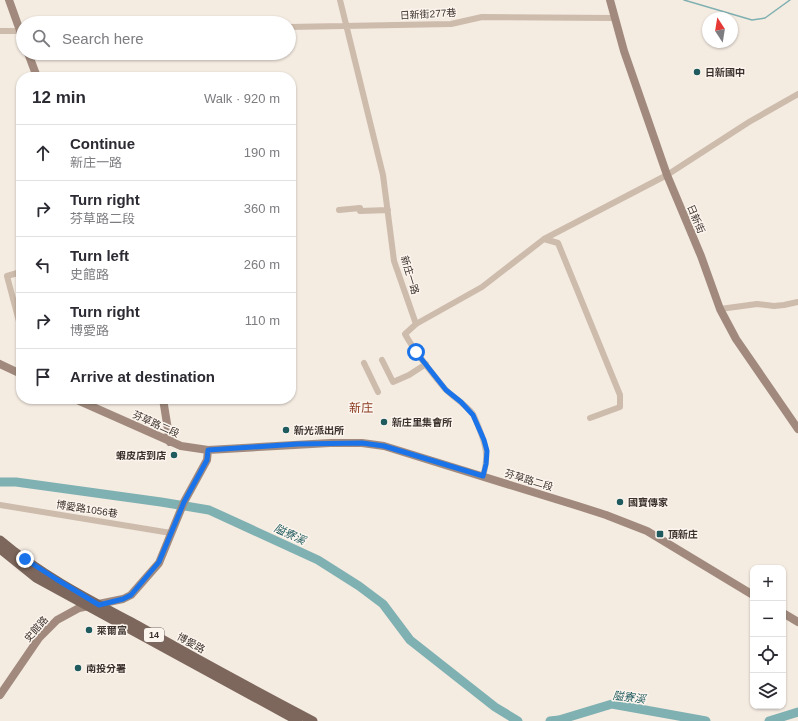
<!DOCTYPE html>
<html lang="en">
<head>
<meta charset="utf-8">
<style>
  :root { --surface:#fff; --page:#f7f7f7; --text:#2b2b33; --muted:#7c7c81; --line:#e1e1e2 }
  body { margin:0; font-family:Helvetica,"Noto Sans TC",sans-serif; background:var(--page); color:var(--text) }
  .controls { position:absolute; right:12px; bottom:12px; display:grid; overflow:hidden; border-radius:8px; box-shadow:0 1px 3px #0004 }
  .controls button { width:36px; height:36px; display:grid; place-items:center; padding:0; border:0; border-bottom:1px solid var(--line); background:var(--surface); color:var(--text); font:20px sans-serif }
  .compass { position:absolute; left:702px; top:12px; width:36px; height:36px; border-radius:50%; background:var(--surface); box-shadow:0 1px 3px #0004; rotate:348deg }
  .stop { position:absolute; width:12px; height:12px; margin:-9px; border:3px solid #1a73e8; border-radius:50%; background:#fff }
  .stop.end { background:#1a73e8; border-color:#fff; box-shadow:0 1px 4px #0008 }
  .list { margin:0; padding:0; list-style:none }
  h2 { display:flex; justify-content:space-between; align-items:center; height:52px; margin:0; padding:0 16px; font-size:17px }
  h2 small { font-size:13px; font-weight:400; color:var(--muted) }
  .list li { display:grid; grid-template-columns:26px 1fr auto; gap:12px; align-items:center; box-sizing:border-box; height:56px; padding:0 16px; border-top:1px solid var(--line) }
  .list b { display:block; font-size:15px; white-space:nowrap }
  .list p { margin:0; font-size:13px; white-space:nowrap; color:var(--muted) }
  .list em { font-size:13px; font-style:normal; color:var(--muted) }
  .icon { flex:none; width:22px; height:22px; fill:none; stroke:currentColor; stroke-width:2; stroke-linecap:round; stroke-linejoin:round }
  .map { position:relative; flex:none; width:798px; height:721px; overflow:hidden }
  .search { position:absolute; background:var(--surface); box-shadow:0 1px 3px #0004; left:16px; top:16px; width:280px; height:44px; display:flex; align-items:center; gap:10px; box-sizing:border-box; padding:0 14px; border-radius:22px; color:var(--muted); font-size:15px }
  .panel { position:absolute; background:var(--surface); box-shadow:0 1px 3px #0004; left:16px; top:72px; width:280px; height:332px; border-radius:16px }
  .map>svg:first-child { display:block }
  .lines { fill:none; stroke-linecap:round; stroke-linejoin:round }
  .stream { stroke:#7fb0b2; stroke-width:1.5 }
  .river { stroke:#7fb0b2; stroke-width:9 }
  .street { stroke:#cdbbac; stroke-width:6 }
  .secondary { stroke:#a18a7d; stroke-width:8 }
  .primary { stroke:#7d675c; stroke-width:9 }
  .route { stroke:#1a73e8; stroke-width:5 }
  .poi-dot { fill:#1f5a5e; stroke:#fbf5ee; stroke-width:1.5 }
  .labels { text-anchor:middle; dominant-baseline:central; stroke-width:3; stroke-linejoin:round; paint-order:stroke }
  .shield { fill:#fbf5ee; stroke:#756b66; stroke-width:1 }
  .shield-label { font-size:9px; font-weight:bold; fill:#3b302b }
  .street-label { font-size:10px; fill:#3b302b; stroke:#fbf5ee }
  .poi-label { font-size:10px; font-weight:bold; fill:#3b302b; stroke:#fbf5ee; text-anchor:start }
  .water-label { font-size:11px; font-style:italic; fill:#1f5a5e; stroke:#fbf5ee }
  .quarter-label { font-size:12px; fill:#8c3b22; stroke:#fbf5ee }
</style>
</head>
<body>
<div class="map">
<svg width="798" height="721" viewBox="0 0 798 721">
  <rect width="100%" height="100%" fill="#f4ebe1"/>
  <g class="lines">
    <path class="stream" d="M684,0L752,20L765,18L790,0"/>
    <path class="river" d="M0,482H16L161,502L209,510L318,560L359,586L383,604L410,640L495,707L518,721
      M550,721L559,720L612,704L706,721
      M769,721L798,712"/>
    <path class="street" d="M340,0L383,175L394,261L416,324
      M289,27L451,24L482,17L615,18
      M0,31H22
      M339,210L360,208V211L388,210
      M544,239L558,243L620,395V407L590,418
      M21,272L7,276L21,329
      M720,309L757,304L774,306L784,305L798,302
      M382,360L393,382L409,375L426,364
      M364,363L378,392
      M483,476C489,456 486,446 479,428C477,423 475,418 473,414C465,404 454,398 445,389C431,372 416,354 405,334L416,324L482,287L544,239L667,175L749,122L798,94
      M0,505L171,533"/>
    <path class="secondary" d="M9,0L23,39
      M610,0L624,51L667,175L701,256L720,309L736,339L798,429
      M28,53L37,77
      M0,364L21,374
      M75,399L181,446L208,450L330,443H362L384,446L578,506L606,515L647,531L753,595
      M163,399L170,442
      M783,613L798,622
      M0,695L39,638L57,620L79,608L123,599L131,595L159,563L184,502L207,460L208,450"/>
    <path class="primary" d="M0,540C41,575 90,600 137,625C195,658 254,690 313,721
      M0,549L36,578L298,721"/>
  </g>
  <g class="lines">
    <path class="route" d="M25,559L56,579L99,605L123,599L131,595L159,562L184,502L207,460L208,450L298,444L362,443L384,446L483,476L486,464L487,451L484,440L473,415L461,402L446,390L416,352"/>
  </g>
  <g class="poi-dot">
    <circle cx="697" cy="72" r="4"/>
    <circle cx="384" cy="422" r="4"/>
    <circle cx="286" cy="430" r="4"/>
    <circle cx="174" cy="455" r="4"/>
    <circle cx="620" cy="502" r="4"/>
    <rect x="656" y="530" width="8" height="8" rx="2"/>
    <circle cx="89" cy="630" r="4"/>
    <circle cx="78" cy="668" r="4"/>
  </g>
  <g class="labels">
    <rect class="shield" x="144" y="628" width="20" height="14" rx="3"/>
    <g class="shield-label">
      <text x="154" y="635">14</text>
    </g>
    <g class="street-label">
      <text transform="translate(428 14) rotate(-3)">日新街277巷</text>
      <text transform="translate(696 219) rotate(67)">日新街</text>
      <text transform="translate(410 275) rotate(73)">新庄一路</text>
      <text transform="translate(156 424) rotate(24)">芬草路二段</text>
      <text transform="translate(529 480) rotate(17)">芬草路二段</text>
      <text transform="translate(87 509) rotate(9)">博愛路1056巷</text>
      <text transform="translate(36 629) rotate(-49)">史館路</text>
      <text transform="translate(191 643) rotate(29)">博愛路</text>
    </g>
    <g class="poi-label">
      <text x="705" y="72">日新國中</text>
      <text x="392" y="422">新庄里集會所</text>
      <text x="294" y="430">新光派出所</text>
      <text x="166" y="455" text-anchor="end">蝦皮店到店</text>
      <text x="628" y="502">國寶傳家</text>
      <text x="668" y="534">頂新庄</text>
      <text x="97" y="630">萊爾富</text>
      <text x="86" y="668">南投分署</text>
    </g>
    <g class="water-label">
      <text transform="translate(290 534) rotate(25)">隘寮溪</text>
      <text transform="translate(629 697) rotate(7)">隘寮溪</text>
    </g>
    <g class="quarter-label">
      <text x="361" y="408">新庄</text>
    </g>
  </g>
</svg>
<div class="controls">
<button>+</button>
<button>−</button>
<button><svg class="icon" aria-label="locate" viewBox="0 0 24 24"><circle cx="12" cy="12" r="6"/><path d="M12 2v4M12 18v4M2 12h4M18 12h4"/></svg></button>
<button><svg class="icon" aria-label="layers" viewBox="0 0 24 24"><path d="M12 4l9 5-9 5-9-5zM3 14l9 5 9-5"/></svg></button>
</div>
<svg class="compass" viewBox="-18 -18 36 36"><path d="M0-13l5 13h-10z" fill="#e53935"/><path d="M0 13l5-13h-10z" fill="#7c7c81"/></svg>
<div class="stop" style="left:416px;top:352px"></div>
<div class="stop end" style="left:25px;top:559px"></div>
<div class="search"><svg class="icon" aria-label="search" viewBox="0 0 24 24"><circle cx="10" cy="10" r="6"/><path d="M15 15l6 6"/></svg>Search here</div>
<section class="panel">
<h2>12 min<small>Walk · 920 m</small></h2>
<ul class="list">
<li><svg class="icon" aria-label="ahead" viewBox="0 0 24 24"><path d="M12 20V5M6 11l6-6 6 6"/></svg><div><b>Continue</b><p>新庄一路</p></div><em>190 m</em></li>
<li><svg class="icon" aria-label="right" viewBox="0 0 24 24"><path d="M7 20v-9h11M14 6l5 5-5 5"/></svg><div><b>Turn right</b><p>芬草路二段</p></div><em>360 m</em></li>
<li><svg class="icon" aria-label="left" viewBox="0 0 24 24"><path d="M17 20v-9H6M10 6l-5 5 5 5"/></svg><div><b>Turn left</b><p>史館路</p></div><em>260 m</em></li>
<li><svg class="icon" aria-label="right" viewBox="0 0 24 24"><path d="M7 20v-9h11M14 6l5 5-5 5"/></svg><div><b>Turn right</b><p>博愛路</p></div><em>110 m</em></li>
<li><svg class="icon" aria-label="arrive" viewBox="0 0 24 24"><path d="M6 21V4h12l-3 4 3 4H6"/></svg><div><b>Arrive at destination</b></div></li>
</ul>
</section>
</div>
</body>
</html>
